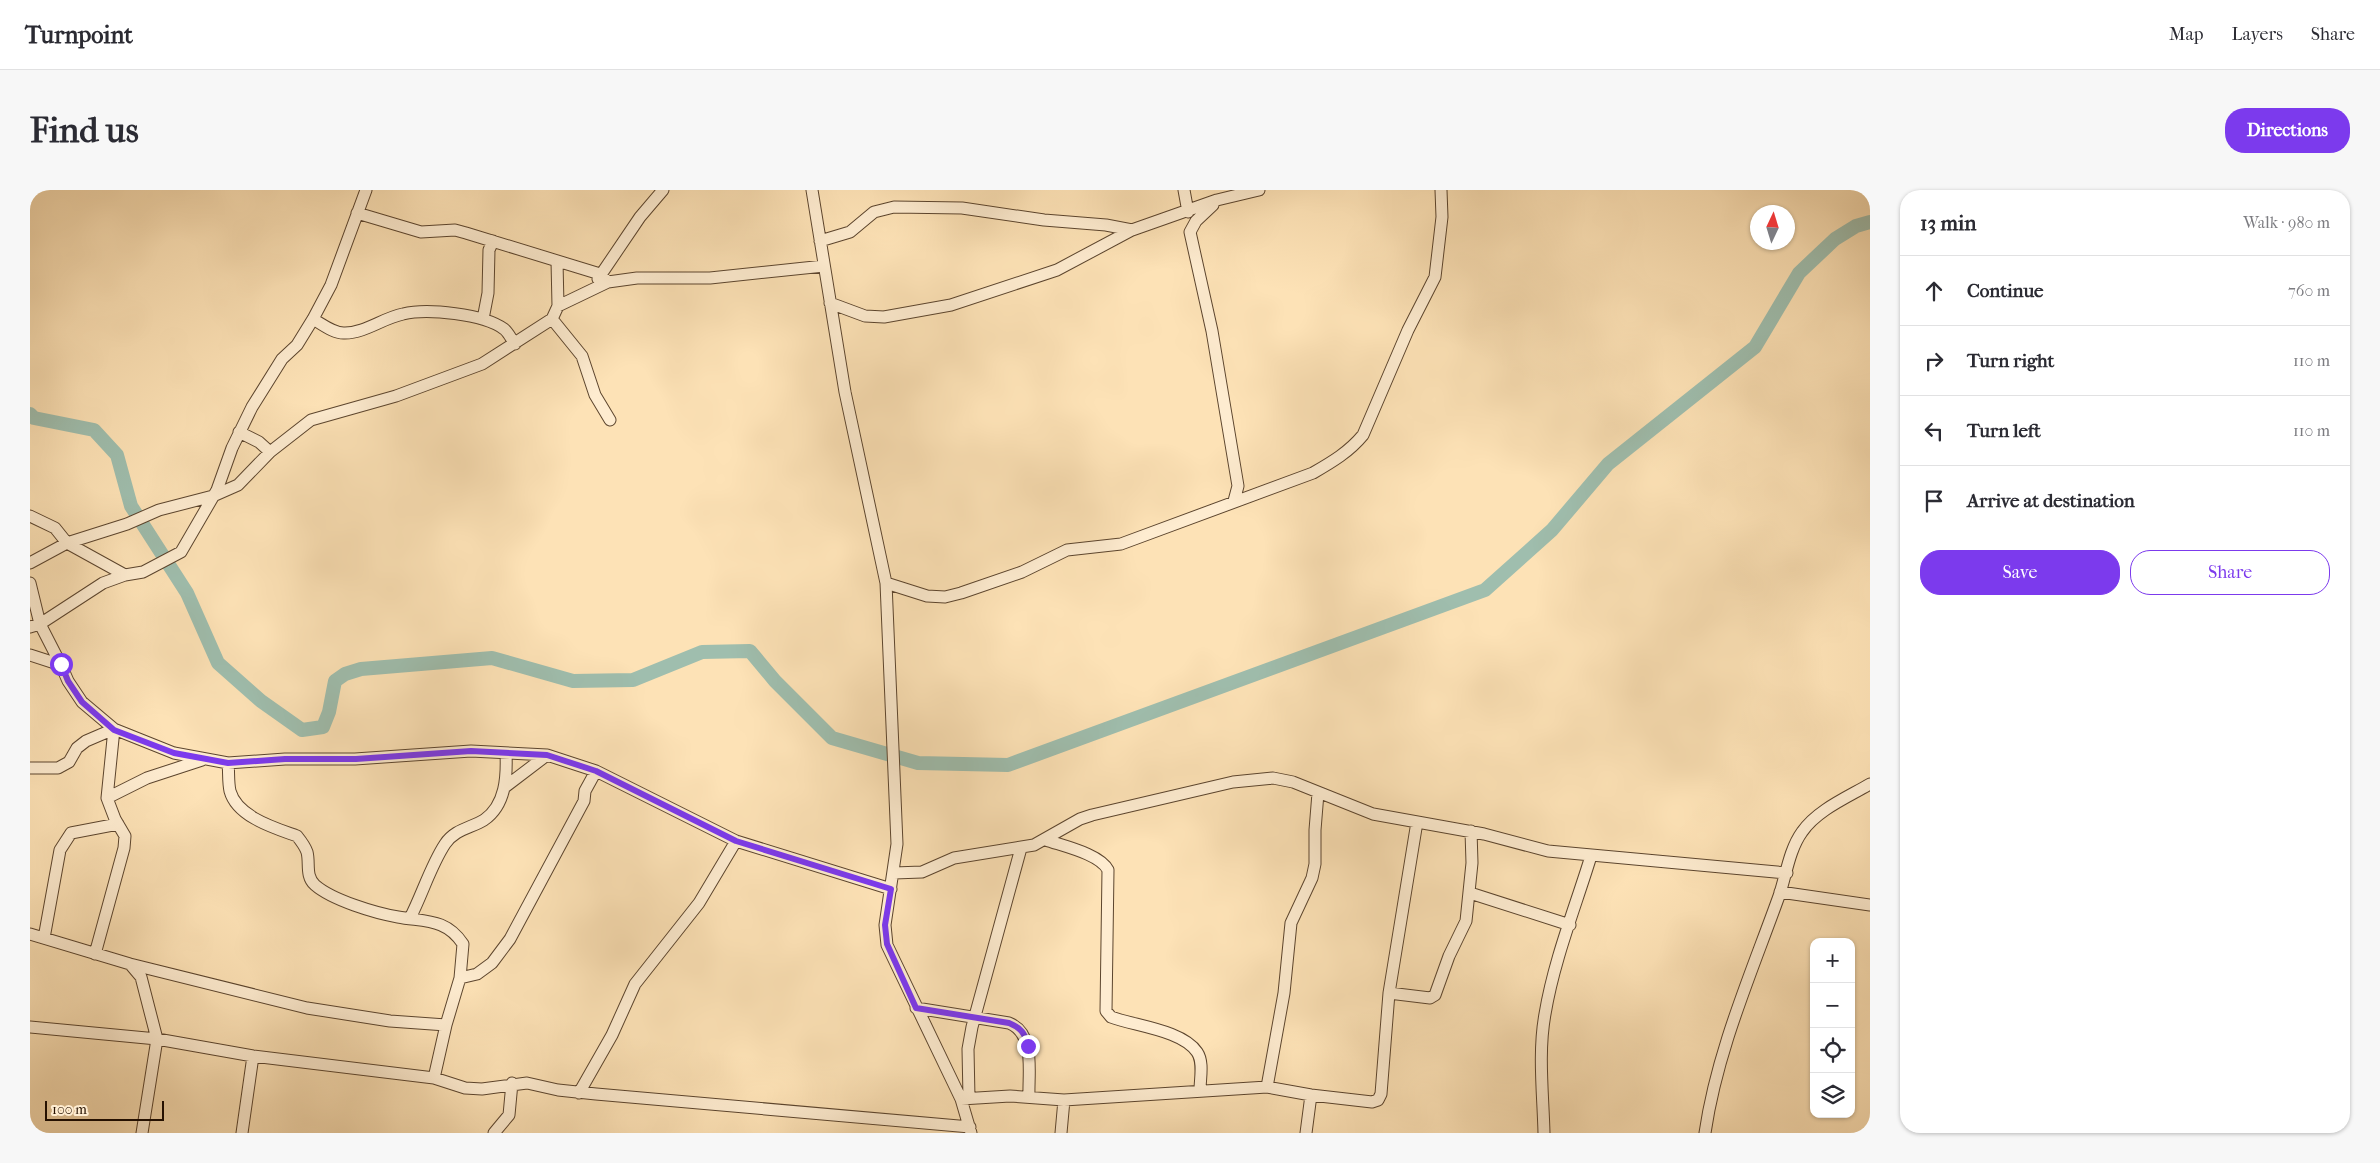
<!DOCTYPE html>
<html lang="en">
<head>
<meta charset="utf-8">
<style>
  :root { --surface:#fff; --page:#f7f7f7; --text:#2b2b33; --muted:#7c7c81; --line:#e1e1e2; --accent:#7c3aed }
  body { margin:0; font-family:"IM FELL French Canon",serif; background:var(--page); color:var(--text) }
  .controls { position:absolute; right:15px; bottom:15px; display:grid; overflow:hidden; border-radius:10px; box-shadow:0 1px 4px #0004 }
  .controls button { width:45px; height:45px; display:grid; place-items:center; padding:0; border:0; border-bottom:1px solid var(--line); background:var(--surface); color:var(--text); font:25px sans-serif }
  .compass { position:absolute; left:1720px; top:15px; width:45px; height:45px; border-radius:50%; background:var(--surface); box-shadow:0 1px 4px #0004; rotate:4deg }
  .scale { position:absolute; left:15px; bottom:12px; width:119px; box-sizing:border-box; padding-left:5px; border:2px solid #261101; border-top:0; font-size:14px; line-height:18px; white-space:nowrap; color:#261101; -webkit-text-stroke:4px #feecd0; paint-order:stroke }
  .stop { position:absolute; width:15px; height:15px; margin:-11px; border:4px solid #7c3aed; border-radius:50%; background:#fff }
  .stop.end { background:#7c3aed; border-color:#fff; box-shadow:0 1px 5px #0008 }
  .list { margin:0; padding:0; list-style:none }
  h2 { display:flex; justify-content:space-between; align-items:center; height:65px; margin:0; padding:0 20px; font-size:21px }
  h2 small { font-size:16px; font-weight:400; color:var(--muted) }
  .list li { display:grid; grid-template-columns:32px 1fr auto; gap:15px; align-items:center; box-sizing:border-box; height:70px; padding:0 20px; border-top:1px solid var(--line) }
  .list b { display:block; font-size:19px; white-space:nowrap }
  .list em { font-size:16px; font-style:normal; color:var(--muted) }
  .actions { display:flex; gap:10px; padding:15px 20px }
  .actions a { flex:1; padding:11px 0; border:1px solid var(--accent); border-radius:20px; text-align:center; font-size:18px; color:var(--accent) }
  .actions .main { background:var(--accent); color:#fff }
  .icon { flex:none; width:28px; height:28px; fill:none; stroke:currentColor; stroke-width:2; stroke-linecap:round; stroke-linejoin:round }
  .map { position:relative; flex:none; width:1840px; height:943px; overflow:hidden; border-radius:20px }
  header { display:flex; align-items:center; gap:30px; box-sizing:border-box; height:70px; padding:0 25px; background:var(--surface); border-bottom:1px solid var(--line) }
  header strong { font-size:24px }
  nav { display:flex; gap:28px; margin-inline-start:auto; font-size:18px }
  .intro { display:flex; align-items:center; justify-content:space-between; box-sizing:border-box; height:120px; padding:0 30px }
  h1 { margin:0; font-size:35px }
  .button { padding:12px 22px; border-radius:20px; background:var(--accent); color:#fff; font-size:18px; font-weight:700 }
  main { display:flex; gap:30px; padding:0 30px }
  aside { flex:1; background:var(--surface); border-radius:20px; box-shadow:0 1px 4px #0004 }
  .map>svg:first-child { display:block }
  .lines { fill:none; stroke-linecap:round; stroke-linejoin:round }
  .river { stroke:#9fbeae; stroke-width:14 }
  .minor-casing { stroke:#5c452e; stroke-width:13 }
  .minor { stroke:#feecd0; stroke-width:11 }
  .route { stroke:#7c3aed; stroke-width:6 }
</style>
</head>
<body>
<header>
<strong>Turnpoint</strong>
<nav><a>Map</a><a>Layers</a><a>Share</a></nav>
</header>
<div class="intro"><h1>Find us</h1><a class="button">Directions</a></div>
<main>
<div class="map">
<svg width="1840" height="943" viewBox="0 0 1840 943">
  <rect width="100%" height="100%" fill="#fde2b6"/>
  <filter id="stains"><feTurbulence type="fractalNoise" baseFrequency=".004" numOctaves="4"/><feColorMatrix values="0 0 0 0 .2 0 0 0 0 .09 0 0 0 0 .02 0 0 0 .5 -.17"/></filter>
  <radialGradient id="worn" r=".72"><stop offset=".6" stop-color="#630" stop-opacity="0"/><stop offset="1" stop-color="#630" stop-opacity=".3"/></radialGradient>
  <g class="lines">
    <path class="river" d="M0,224L4,228L64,240L87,265L101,316L157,403L188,473L231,511L272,540L293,537L299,522L305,491L315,484L331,479L462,468L543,491L603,490L672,462L720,461L745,491L802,548L888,573L978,575L1455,400L1522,340L1578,274L1725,157L1769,83L1805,49L1826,36L1840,32"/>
    <defs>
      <path id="minor" d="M782,0L815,202L856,393L867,654L855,735L857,755L931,909L941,943
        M1154,0L1158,22
        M1183,15L1166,31L1160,42L1182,141L1208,296L1204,311
        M327,23L391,42L425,40L436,43L570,84L578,92
        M790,51L820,42L844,22L864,17L932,18L1014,30L1076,35L1102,40
        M527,71L528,116
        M568,89L610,27L633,0
        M800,113L835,126L854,127L921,115L1027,80L1102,40L1187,10L1229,0
        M283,129C292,134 304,144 315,143C335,143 353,128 373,124C397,118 454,124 474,139C479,143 481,149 485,154
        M453,129L458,103L459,60L463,51
        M522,129L552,166L565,205L580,230
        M209,242L229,252L240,262
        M0,326L25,338L37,353L95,385L113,382L151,362L187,300L202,258L222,217L252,169L267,155L283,129L301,95L336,0
        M0,373L37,353L97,334L129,320L183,306L208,295L240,262L281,230L366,206L452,174L522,129L528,116L578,92L607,88H680L794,76
        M0,393L10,434L31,475
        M856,393L897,406L915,407L931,403L992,382L1037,360L1091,354L1283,283C1302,272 1319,262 1333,245L1378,140L1405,87L1412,27L1411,0
        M0,437L10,434L73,393L95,385
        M0,465L31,475L38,491L52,512L84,539L144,563L198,573L255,569H325L441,561L517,565L566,581L706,651L861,699
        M198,573C199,582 198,592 200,601C207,627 245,638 267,646C271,651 275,656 277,662C280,673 275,686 285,695C302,710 345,723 368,727C394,732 416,728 433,754L430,788
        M0,578H28L39,572L47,558L56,551L84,539
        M475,597L517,565
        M77,608L117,588L172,570
        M1016,650C1033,656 1070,664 1078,680L1076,821L1081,827C1105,836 1152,840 1167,862C1174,872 1170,889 1170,900
        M864,683L892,682L924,668L1004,655L1050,629L1062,625L1203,592L1243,588L1263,592L1343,624L1454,644L1518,661L1757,683
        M1750,702L1840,715
        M1440,703L1540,735
        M380,728C392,705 401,675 415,654C425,639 441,638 454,630C476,615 477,586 476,563
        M0,744L100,774L277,818L360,831L416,835
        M14,748L30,660L41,643L88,634
        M65,764L94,658L95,646L85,629L77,608L84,539
        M100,774L111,787L127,849L112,943
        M1359,803L1400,808L1405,805L1419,766L1436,731L1442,673L1441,641
        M886,818L979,833C1006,844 998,883 999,907
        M0,837L127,849L223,866L404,888L435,898L452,899L497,893L528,900L566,904L940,937
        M404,888L416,835L430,788L447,784L462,773L480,749L554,611L555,601L566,581
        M1237,897L1254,803L1261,733L1282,688L1285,674V640L1288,603
        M549,903L582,845L605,794L669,713L706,651
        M939,908L938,859L942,837L991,658
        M931,909L980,906L1034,910L1237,897L1281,905L1342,912L1348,910L1351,904L1359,803L1387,632
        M212,943L223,866
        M464,943L479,925L482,893
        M1031,943L1034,910
        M1276,943L1281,905
        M1514,943C1513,904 1508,862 1515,824C1524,770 1545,718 1561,666
        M1675,943C1687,861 1721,784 1749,706C1756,686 1759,660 1772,642C1787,620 1818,607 1840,594"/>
    </defs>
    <use href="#minor" class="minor-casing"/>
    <use href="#minor" class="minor"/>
  </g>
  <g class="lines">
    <path class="route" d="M31,474L38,491L52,512L84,540L144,563L198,573L255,569H326L441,561L517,565L566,581L706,651L861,699L855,735L857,754L886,818L979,833C991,838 995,843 998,856"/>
  </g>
  <rect width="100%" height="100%" filter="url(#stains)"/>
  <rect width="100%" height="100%" fill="url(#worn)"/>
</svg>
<div class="controls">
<button>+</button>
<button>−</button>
<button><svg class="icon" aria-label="locate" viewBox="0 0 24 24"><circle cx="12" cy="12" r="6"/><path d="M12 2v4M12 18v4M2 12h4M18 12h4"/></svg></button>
<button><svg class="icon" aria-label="layers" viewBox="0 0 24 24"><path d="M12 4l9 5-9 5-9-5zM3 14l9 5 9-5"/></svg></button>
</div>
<svg class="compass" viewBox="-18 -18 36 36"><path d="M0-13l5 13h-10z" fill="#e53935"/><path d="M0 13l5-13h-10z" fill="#7c7c81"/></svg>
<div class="scale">100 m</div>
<div class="stop" style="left:31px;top:474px"></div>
<div class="stop end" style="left:998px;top:856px"></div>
</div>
<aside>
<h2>13 min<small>Walk · 980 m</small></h2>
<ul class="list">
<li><svg class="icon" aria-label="ahead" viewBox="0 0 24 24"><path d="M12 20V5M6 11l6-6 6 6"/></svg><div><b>Continue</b></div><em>760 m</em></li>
<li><svg class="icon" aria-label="right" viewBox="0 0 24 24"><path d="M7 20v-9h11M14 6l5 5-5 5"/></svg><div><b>Turn right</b></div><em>110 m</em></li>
<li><svg class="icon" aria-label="left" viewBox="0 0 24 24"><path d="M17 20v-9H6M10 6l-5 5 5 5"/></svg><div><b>Turn left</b></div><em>110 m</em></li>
<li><svg class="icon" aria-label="arrive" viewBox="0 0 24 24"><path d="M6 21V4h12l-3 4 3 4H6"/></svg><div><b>Arrive at destination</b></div></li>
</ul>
<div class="actions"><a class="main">Save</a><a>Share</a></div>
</aside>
</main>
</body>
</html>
